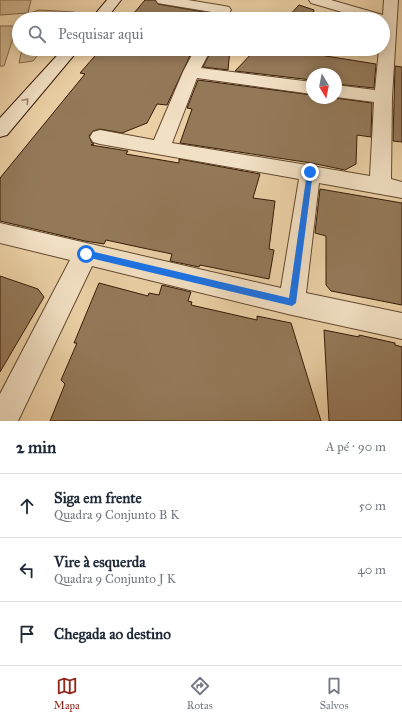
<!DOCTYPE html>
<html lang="pt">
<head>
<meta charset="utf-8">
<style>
  :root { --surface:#fff; --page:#f6f6f7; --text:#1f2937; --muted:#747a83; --line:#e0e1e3; --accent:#8f2418 }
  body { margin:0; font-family:"IM FELL Great Primer",serif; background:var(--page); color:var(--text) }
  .compass { position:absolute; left:306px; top:68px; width:36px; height:36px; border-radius:50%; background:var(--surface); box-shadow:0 2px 10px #0003; rotate:170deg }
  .stop { position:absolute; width:12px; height:12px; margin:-9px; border:3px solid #1a73e8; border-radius:50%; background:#fff }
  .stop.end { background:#1a73e8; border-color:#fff; box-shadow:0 1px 4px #0008 }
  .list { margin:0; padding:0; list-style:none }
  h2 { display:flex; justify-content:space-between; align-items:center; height:52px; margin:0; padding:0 16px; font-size:17px }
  h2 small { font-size:13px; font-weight:400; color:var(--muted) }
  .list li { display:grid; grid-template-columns:26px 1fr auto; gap:12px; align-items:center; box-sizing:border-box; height:64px; padding:0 16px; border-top:1px solid var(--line) }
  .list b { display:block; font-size:15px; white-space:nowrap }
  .list p { margin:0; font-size:13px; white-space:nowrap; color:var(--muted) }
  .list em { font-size:13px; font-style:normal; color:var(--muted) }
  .icon { flex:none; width:22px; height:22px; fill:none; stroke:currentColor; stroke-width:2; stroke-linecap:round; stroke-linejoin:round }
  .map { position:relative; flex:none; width:402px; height:421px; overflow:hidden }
  .search { position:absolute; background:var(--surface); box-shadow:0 2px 10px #0003; left:12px; right:12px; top:12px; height:44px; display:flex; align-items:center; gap:10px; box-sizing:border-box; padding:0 14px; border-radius:22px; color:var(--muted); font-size:15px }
  .sheet { height:244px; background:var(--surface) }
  nav { display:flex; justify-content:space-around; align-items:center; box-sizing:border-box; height:56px; border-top:1px solid var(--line); background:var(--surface); font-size:11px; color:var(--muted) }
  nav a { display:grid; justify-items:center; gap:2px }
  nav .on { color:var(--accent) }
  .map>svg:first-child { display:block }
  .green { fill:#ccb18a; stroke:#816648 }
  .building { fill:#947959; stroke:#361b06 }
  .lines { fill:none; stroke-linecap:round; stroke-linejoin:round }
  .street-casing { stroke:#63482e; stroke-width:2 }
  .secondary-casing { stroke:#361b06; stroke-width:2 }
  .street { fill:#f2e0c4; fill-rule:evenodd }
  .secondary { fill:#f2e0c4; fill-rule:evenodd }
  .oneway { stroke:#9d876e }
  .route { fill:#1a73e8 }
</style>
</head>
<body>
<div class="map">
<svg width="402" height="421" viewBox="0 0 402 421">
  <rect width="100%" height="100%" fill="#ebd0a5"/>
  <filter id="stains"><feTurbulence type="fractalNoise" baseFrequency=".005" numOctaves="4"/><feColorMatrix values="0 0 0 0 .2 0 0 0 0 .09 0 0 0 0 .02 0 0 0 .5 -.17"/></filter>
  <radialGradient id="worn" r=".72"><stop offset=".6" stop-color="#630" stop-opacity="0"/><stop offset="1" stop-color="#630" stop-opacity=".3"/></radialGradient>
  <path class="green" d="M0,0H31L28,13L0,15Z
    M39,10L74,12L76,15L72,19H29L30,13Z
    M0,26H17L4,66H0Z
    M22,49H43L33,61L19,63Z"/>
  <path class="building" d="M145,0H155L158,4L210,13L206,19H129Z
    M299,5L314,10L312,19H286Z
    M101,49H193L167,105L157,104L147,123L122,133L100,129L93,131L89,136L92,143L94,144L91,145L128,151L126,154L179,163V159L260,174L253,198L275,201L269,249L274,250L269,279L200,265L199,267L170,261L172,254L143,248L106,240L104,244L85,241L0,221V178L85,74L80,73Z
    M212,49H230L228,70L203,67Z
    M256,49H308L307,53L376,64L374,88L336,84V74H312V80L235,71Z
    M395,66L402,67V142L393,141Z
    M198,80L312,95V98H335L372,103L371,137L357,135L356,164L345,170L311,163L180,143L192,109L187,108Z
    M320,189L402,203V305L331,291L326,285V236L315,233Z
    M0,276L38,289L44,297L0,372Z
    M99,283L148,296L149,293L159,295L162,285L191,292L188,301L192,302L191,305L257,320V316L291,323L321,421H50L65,384L61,380L77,343H74Z
    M324,330L359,337V335L395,343V345L402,347V421H329Z"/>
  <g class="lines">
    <defs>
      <path id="street" d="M156,0H188L224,6L229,7L231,10L229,13L224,14L163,4L158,3Z
        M309,0H331L383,15L384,0H398L392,97L391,179L402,182V198L319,183L306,293L402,313V339L292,315L92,266L18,421H0V394L70,260L0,243V223L281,288L299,179L100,144L93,142L90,137L93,132L100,130L154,140L183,72L195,49H211L201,68L312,82V94L197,78L172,143L307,165L310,164L317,167L370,176L374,102L336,97V85L375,90L379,49H383V19H366L311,3Z"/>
      <path id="secondary" d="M107,0H121L106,19H91Z
        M63,49H79L7,135L0,137V118Z"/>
    </defs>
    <use href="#street" class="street-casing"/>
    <use href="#secondary" class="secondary-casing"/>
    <use href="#street" class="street"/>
    <use href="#secondary" class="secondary"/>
  </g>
  <defs><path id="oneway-chevron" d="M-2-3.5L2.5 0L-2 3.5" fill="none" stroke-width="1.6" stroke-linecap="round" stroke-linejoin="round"/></defs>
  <use class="oneway" href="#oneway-chevron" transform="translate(26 101) rotate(-49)"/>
  <path class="route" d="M310,170L313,172L296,303L292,306L86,257L83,254L86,250L289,298L307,172Z"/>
  <rect width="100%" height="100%" filter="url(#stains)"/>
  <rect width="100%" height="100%" fill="url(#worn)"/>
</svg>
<svg class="compass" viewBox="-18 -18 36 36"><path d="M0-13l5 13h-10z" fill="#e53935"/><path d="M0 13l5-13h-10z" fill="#747a83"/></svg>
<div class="stop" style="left:86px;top:254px"></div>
<div class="stop end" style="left:310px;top:172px"></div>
<div class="search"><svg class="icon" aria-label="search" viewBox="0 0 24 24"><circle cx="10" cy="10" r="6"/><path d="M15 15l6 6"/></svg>Pesquisar aqui</div>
</div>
<section class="sheet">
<h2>2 min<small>A pé · 90 m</small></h2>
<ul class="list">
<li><svg class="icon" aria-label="ahead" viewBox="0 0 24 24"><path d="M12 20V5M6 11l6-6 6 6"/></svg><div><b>Siga em frente</b><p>Quadra 9 Conjunto B K</p></div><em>50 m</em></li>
<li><svg class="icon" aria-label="left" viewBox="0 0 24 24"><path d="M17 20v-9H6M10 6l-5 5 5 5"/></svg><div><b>Vire à esquerda</b><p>Quadra 9 Conjunto J K</p></div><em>40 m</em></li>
<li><svg class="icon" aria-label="arrive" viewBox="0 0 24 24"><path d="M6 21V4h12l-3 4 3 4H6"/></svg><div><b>Chegada ao destino</b></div></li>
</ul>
</section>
<nav>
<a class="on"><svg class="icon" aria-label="map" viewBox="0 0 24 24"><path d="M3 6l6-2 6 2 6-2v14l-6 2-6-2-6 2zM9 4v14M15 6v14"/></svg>Mapa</a>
<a><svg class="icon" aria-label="directions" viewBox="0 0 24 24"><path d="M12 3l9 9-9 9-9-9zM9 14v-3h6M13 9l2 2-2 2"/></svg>Rotas</a>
<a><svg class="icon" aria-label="saved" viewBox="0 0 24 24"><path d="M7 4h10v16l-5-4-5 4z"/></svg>Salvos</a>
</nav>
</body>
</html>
